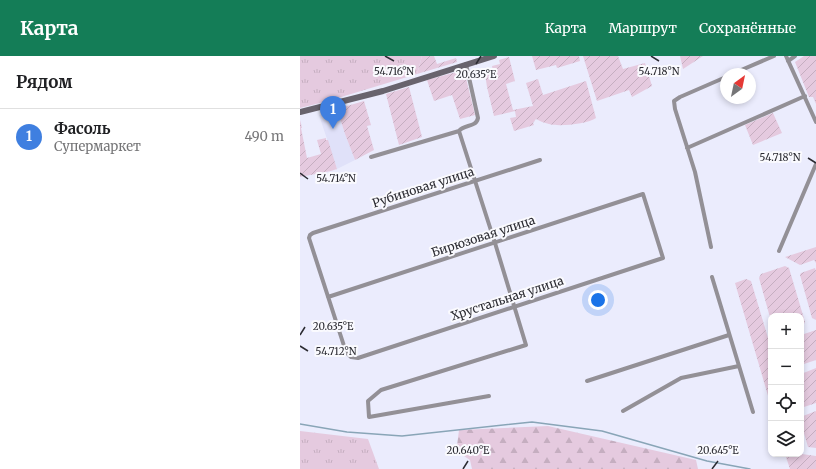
<!DOCTYPE html>
<html lang="ru">
<head>
<meta charset="utf-8">
<style>
  :root { --surface:#fff; --page:#f6f6f6; --text:#202124; --muted:#757577; --line:#e0e0e0; --accent:#147d57 }
  body { margin:0; font-family:Merriweather,serif; background:var(--page); color:var(--text) }
  .controls { position:absolute; right:12px; bottom:12px; display:grid; overflow:hidden; border-radius:8px; box-shadow:0 2px 6px #0003 }
  .controls button { width:36px; height:36px; display:grid; place-items:center; padding:0; border:0; border-bottom:1px solid var(--line); background:var(--surface); color:var(--text); font:20px sans-serif }
  .compass { position:absolute; left:420px; top:12px; width:36px; height:36px; border-radius:50%; background:var(--surface); box-shadow:0 2px 6px #0003; rotate:33deg }
  .you { position:absolute; left:298px; top:244px; width:14px; height:14px; margin:-10px; border:3px solid #fff; border-radius:50%; background:#1a73e8; box-shadow:0 0 0 6px #1a73e833 }
  .badge { display:grid; place-items:center; width:26px; height:26px; border-radius:50%; background:var(--accent); color:#fff; font-size:13px; font-weight:700 }
  .pin { position:absolute; translate:-50% -33px; filter:drop-shadow(0 1px 2px #0008) }
  .pin::after { content:''; position:absolute; top:21px; width:14px; height:12px; background:inherit; clip-path:polygon(0 0,100% 0,50% 100%) }
  .list { margin:0; padding:0; list-style:none }
  h2 { display:flex; justify-content:space-between; align-items:center; height:52px; margin:0; padding:0 16px; font-size:17px }
  h2 small { font-size:13px; font-weight:400; color:var(--muted) }
  .list li { display:grid; grid-template-columns:26px 1fr auto; gap:12px; align-items:center; box-sizing:border-box; height:56px; padding:0 16px; border-top:1px solid var(--line) }
  .list b { display:block; font-size:15px; white-space:nowrap }
  .list p { margin:0; font-size:13px; white-space:nowrap; color:var(--muted) }
  .list em { font-size:13px; font-style:normal; color:var(--muted) }
  .icon { flex:none; width:22px; height:22px; fill:none; stroke:currentColor; stroke-width:2; stroke-linecap:round; stroke-linejoin:round }
  .map { position:relative; flex:none; width:516px; height:413px; overflow:hidden }
  header { display:flex; align-items:center; gap:24px; box-sizing:border-box; height:56px; padding:0 20px; background:var(--accent); color:#fff }
  header strong { font-size:19px }
  nav { display:flex; gap:22px; margin-inline-start:auto; font-size:14px }
  main { display:flex }
  aside { flex:1; background:var(--surface) }
  .map>svg:first-child { display:block }
  .built { fill:#e0e1f9 }
  .grass { fill:url(#grass-tufts) }
  .forest { fill:url(#forest-firs) }
  .garden { fill:url(#garden-furrows) }
  .lines { fill:none; stroke-linecap:round; stroke-linejoin:round }
  .stream { stroke:#89a5b7; stroke-width:1.5 }
  .street { stroke:#939096; stroke-width:4 }
  .secondary { stroke:#68636d; stroke-width:6 }
  .ticks { fill:none; stroke:#2b2b32; stroke-width:1.5 }
  .labels { text-anchor:middle; dominant-baseline:central; stroke-width:4; stroke-linejoin:round; paint-order:stroke }
  .street-label { font-size:12px; fill:#2b2b32; stroke:#fafafe }
  .ticks-label { font-size:10px; text-anchor:middle; fill:#2b2b32; stroke:#fafafe; stroke-width:4; stroke-linejoin:round; paint-order:stroke }
</style>
</head>
<body>
<header>
<strong>Карта</strong>
<nav><a>Карта</a><a>Маршрут</a><a>Сохранённые</a></nav>
</header>
<main>
<aside>
<h2>Рядом<small></small></h2>
<ul class="list">
<li><span class="badge" style="background:#3f7fe0">1</span><div><b>Фасоль</b><p>Супермаркет</p></div><em>490 m</em></li>
</ul>
</aside>
<div class="map">
<svg width="516" height="413" viewBox="0 0 516 413">
  <defs>
    <pattern id="grass-tufts" width="24" height="20" patternUnits="userSpaceOnUse"><rect width="24" height="20" fill="#e5cadf"/><path d="M3 7l-1-3M5 7V3M7 7l1-3M15 17l-1-3M17 17v-4M19 17l1-3" fill="none" stroke="#c5aec0"/></pattern>
    <pattern id="forest-firs" width="22" height="20" patternUnits="userSpaceOnUse"><rect width="22" height="20" fill="#e5cadf"/><path d="M5 1l3.5 6h-7zM16 11l3.5 6h-7z" fill="#c5aec0"/></pattern>
    <pattern id="garden-furrows" width="10" height="10" patternUnits="userSpaceOnUse"><rect width="10" height="10" fill="#e5cadf"/><path d="M-1 1l2-2M0 10L10 0M9 11l2-2" fill="none" stroke="#c5aec0"/></pattern>
  </defs>
  <rect width="100%" height="100%" fill="#ebecfd"/>
  <path class="built" d="M37,53L45,78L55,104L37,113L19,59Z"/>
  <path class="grass" d="M0,0H122L117,18L28,45L0,52Z
    M0,375L68,383L79,413H0Z"/>
  <path class="forest" d="M248,370L396,404L398,413H172L170,404L161,398L157,390L159,374Z"/>
  <path class="garden" d="M122,0H134L137,8L156,2L157,6L117,18Z
    M232,0H279L280,5L257,12L256,9L236,14Z
    M283,0H318L323,13L345,7L352,30L332,41L329,34L297,45Z
    M380,0H403L383,13Z
    M504,0H516V48L513,41H509L495,6Z
    M209,1L215,25L206,28L213,54L233,50L226,27L238,23L243,39L286,25L296,62C288,68 258,71 249,68C244,67 240,65 236,63L233,67L234,69L214,75L210,62L216,61L215,55L194,60L187,31L185,18L193,15L192,10L200,8L199,4Z
    M164,14L175,59L160,63L152,39L134,45L127,24Z
    M109,31L122,81L99,89L86,38Z
    M64,45L71,69L67,70L74,94L55,104L45,78L37,53Z
    M473,57L482,77L453,89L445,69Z
    M0,64L2,72H1L7,102L21,98L17,84L26,82V84H28L37,113L31,115L0,121Z
    M516,191V207L514,204L500,209L485,201Z
    M485,210L489,212L505,266L503,270L501,271V260H471V265L459,222L461,218Z
    M515,212L516,215V264L512,262L500,219L501,217Z
    M446,223L451,225L471,292V350L435,227Z
    M516,274V304L501,309V279Z
    M516,312V347L501,352V318Z
    M516,355V392L508,391L501,367V363L503,360Z
    M501,394L502,398L516,400V413H490L485,398H501Z"/>
  <g class="lines">
    <path class="stream" d="M0,368L47,376L102,380L232,366L302,375L407,405L450,413"/>
    <path class="street" d="M486,0L516,66
      M488,5L495,0
      M432,18L474,0
      M159,75L195,187L226,289L81,334L68,345L69,361L189,340
      M387,92L505,40
      M71,101L159,75C164,68 176,72 178,62L166,8
      M411,191L395,116L375,53L374,45L380,41L426,21
      M479,195L516,108
      M412,221L453,356
      M28,241L343,138L363,202L58,302L51,301L46,296L9,182L10,179L13,177L240,104
      M287,325L429,279
      M323,355L381,322L439,310"/>
    <path class="secondary" d="M0,56L83,35L194,0"/>
  </g>
  <path class="ticks" d="M85,0L94,5M351,0L359,5M176,8L181,0M508,102L516,107M0,117L8,123M0,279L5,271M0,290L8,295M163,413L168,405M412,413L418,405"/>
  <g class="labels">
    <g class="street-label">
      <text transform="translate(123 131) rotate(-18)">Рубиновая улица</text>
      <text transform="translate(183 180) rotate(-18)">Бирюзовая улица</text>
      <text transform="translate(207 242) rotate(-18)">Хрустальная улица</text>
    </g>
  </g>
  <g class="ticks-label">
    <text x="94" y="19">54.716°N</text>
    <text x="359" y="19">54.718°N</text>
    <text x="176" y="22">20.635°E</text>
    <text x="480" y="105">54.718°N</text>
    <text x="36" y="126">54.714°N</text>
    <text x="33" y="274">20.635°E</text>
    <text x="36" y="299">54.712°N</text>
    <text x="168" y="398">20.640°E</text>
    <text x="418" y="398">20.645°E</text>
  </g>
</svg>
<div class="controls">
<button>+</button>
<button>−</button>
<button><svg class="icon" aria-label="locate" viewBox="0 0 24 24"><circle cx="12" cy="12" r="6"/><path d="M12 2v4M12 18v4M2 12h4M18 12h4"/></svg></button>
<button><svg class="icon" aria-label="layers" viewBox="0 0 24 24"><path d="M12 4l9 5-9 5-9-5zM3 14l9 5 9-5"/></svg></button>
</div>
<svg class="compass" viewBox="-18 -18 36 36"><path d="M0-13l5 13h-10z" fill="#e53935"/><path d="M0 13l5-13h-10z" fill="#757577"/></svg>
<div class="you"></div>
<div class="pin badge" style="left:33px;top:73px;background:#3f7fe0">1</div>
</div>
</main>
</body>
</html>
